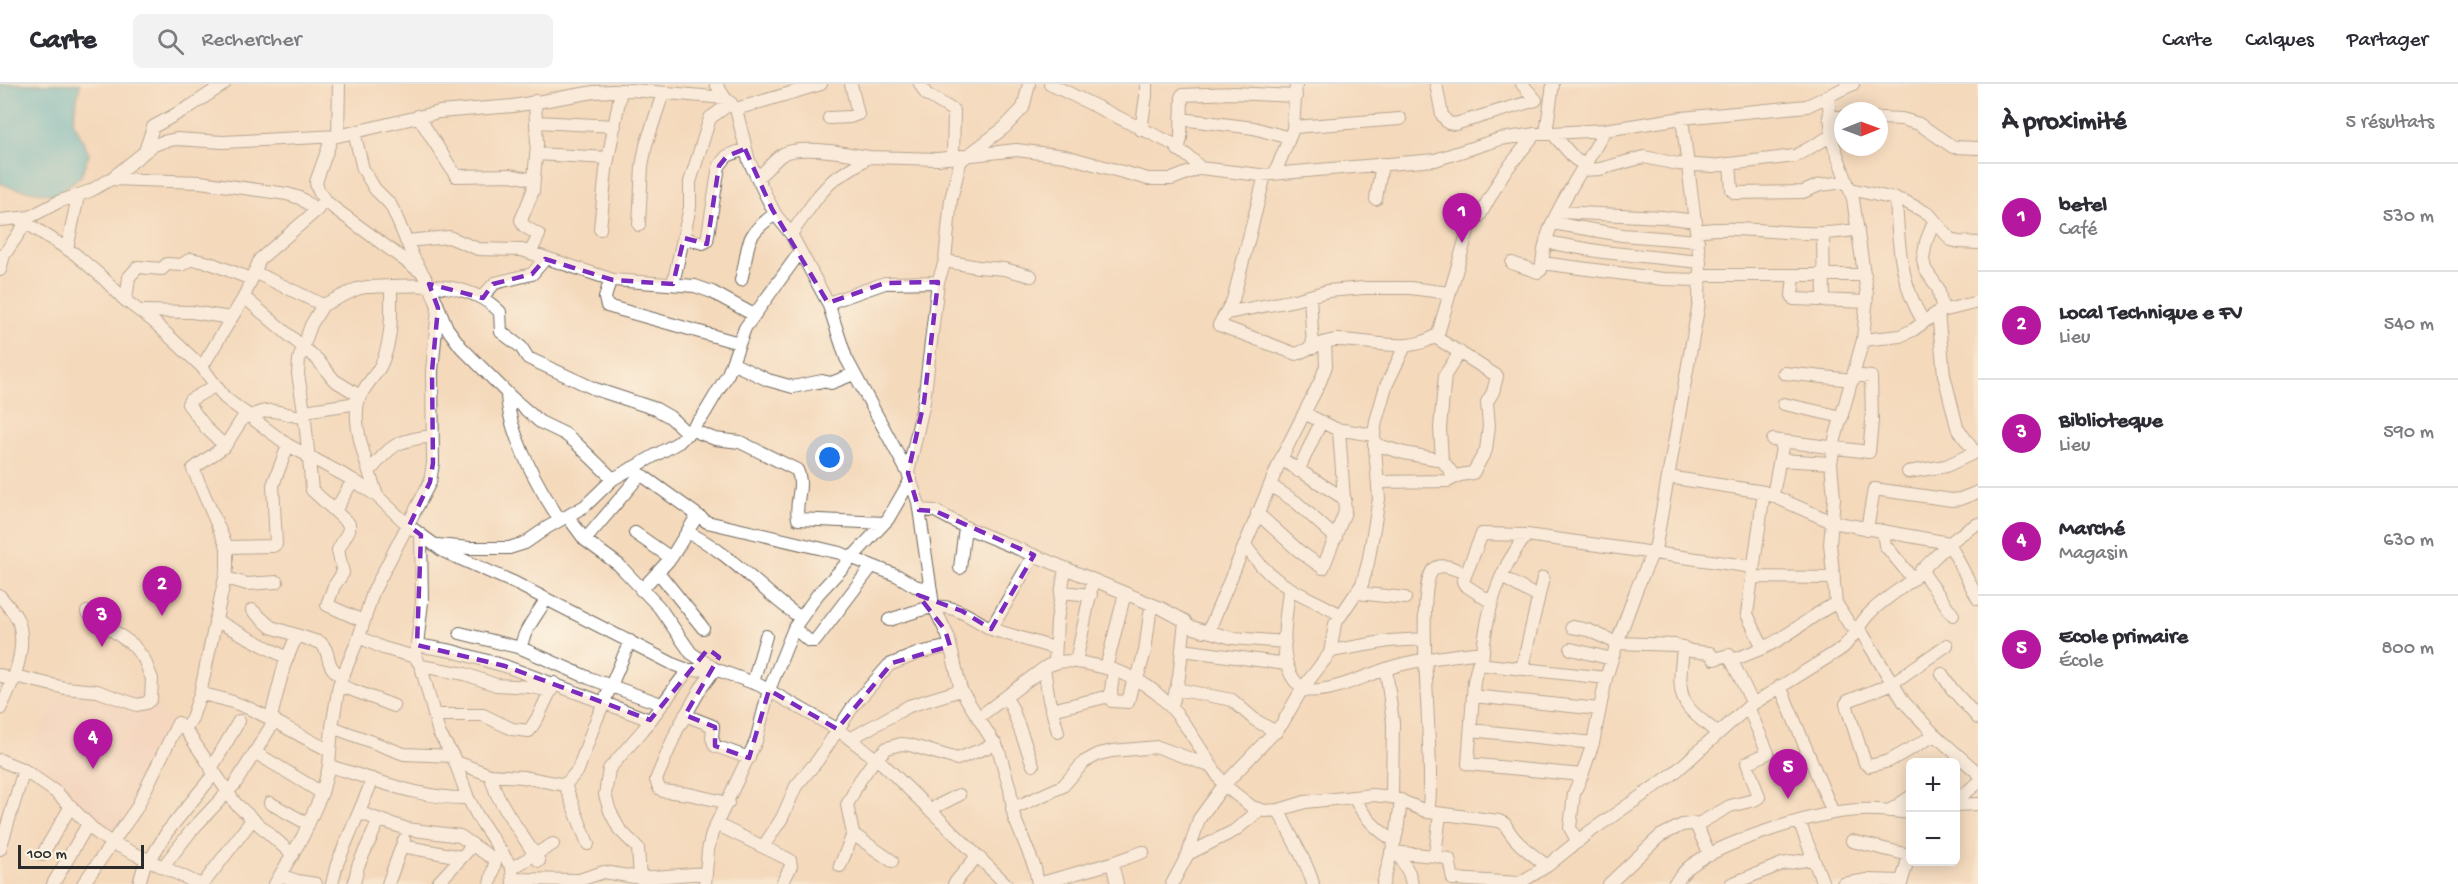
<!DOCTYPE html>
<html lang="fr">
<head>
<meta charset="utf-8">
<style>
  :root { --surface:#fff; --page:#f2f2f3; --text:#2b2b33; --muted:#7c7c81; --line:#e1e1e2; --accent:#b5179e }
  body { margin:0; font-family:"Gochi Hand",sans-serif; background:var(--page); color:var(--text) }
  .controls { position:absolute; right:18px; bottom:18px; display:grid; overflow:hidden; border-radius:9px; box-shadow:0 3px 15px #0003 }
  .controls button { width:54px; height:54px; display:grid; place-items:center; padding:0; border:0; border-bottom:2px solid var(--line); background:var(--surface); color:var(--text); font:30px sans-serif }
  .compass { position:absolute; left:1834px; top:18px; width:54px; height:54px; border-radius:50%; background:var(--surface); box-shadow:0 3px 15px #0003; rotate:89deg }
  .scale { position:absolute; left:18px; bottom:15px; width:126px; box-sizing:border-box; padding-left:6px; border:3px solid #2b2b2b; border-top:0; font-size:16px; line-height:21px; white-space:nowrap; color:#2b2b2b; -webkit-text-stroke:4px #fcf5e5; paint-order:stroke }
  .you { position:absolute; left:830px; top:374px; width:21px; height:21px; margin:-15px; border:4px solid #fff; border-radius:50%; background:#1a73e8; box-shadow:0 0 0 9px #1a73e833 }
  .badge { display:grid; place-items:center; width:39px; height:39px; border-radius:50%; background:var(--accent); color:#fff; font-size:20px; font-weight:700 }
  .pin { position:absolute; translate:-50% -50px; filter:drop-shadow(0 2px 3px #0008) }
  .pin::after { content:''; position:absolute; top:32px; width:21px; height:18px; background:inherit; clip-path:polygon(0 0,100% 0,50% 100%) }
  .list { margin:0; padding:0; list-style:none }
  h2 { display:flex; justify-content:space-between; align-items:center; height:78px; margin:0; padding:0 24px; font-size:26px }
  h2 small { font-size:20px; font-weight:400; color:var(--muted) }
  .list li { display:grid; grid-template-columns:39px 1fr auto; gap:18px; align-items:center; box-sizing:border-box; height:108px; padding:0 24px; border-top:2px solid var(--line) }
  .list b { display:block; font-size:22px; white-space:nowrap }
  .list p { margin:0; font-size:20px; white-space:nowrap; color:var(--muted) }
  .list em { font-size:20px; font-style:normal; color:var(--muted) }
  .icon { flex:none; width:33px; height:33px; fill:none; stroke:currentColor; stroke-width:2; stroke-linecap:round; stroke-linejoin:round }
  .map { position:relative; flex:none; width:1978px; height:800px; overflow:hidden }
  header { display:flex; align-items:center; gap:36px; box-sizing:border-box; height:84px; padding:0 30px; background:var(--surface); border-bottom:2px solid var(--line) }
  header strong { font-size:28px }
  nav { display:flex; gap:33px; margin-inline-start:auto; font-size:21px }
  .search { width:420px; height:54px; background:var(--page); display:flex; align-items:center; gap:15px; box-sizing:border-box; padding:0 21px; border-radius:9px; color:var(--muted); font-size:22px }
  main { display:flex }
  aside { flex:1; background:var(--surface) }
  .map>svg:first-child { display:block }
  .built { fill:#f5d2c2 }
  .water { fill:#52bdcd; stroke:#3e747c; stroke-width:1.5 }
  .lines { fill:none; stroke-linecap:round; stroke-linejoin:round }
  .minor-casing { stroke:#71685d; stroke-width:14 }
  .minor { stroke:#fff; stroke-width:12 }
  .marked { fill:none; stroke:#7b2cbf; stroke-width:4.5; stroke-dasharray:12 8; stroke-linejoin:round }
</style>
</head>
<body>
<header>
<strong>Carte</strong>
<div class="search"><svg class="icon" aria-label="search" viewBox="0 0 24 24"><circle cx="10" cy="10" r="6"/><path d="M15 15l6 6"/></svg>Rechercher</div>
<nav><a>Carte</a><a>Calques</a><a>Partager</a></nav>
</header>
<main>
<div class="map">
<svg width="1978" height="800" viewBox="0 0 1978 800">
  <rect width="100%" height="100%" fill="#fcf5e5"/>
  <filter id="ink" filterUnits="userSpaceOnUse"><feTurbulence type="fractalNoise" baseFrequency=".0167" numOctaves="2"/><feDisplacementMap in="SourceGraphic" scale="12" xChannelSelector="R" yChannelSelector="G"/><feConvolveMatrix kernelMatrix="1 2 1 2 8 2 1 2 1" color-interpolation-filters="sRGB"/></filter>
  <filter id="wash" filterUnits="userSpaceOnUse"><feTurbulence type="fractalNoise" baseFrequency=".008" numOctaves="4" result="noise"/><feDisplacementMap in="SourceGraphic" scale="24" xChannelSelector="R" yChannelSelector="G"/><feGaussianBlur stdDeviation="1.35" result="paint"/><feColorMatrix in="noise" values="0 0 0 0 0 0 0 0 0 0 0 0 0 0 0 0 0 1.4 0 .05"/><feComposite in="paint" operator="in"/></filter>
  <g filter="url(#wash)">
    <rect width="100%" height="100%" fill="#f4d9bb"/>
    <path class="built" d="M64,603L143,608L161,625L174,644L152,688L110,755L20,680Z"/>
    <path class="water" d="M0,0H80L73,36L89,70L81,92L56,111L13,104L0,99Z"/>
  </g>
  <g filter="url(#ink)">
    <g class="lines">
      <defs>
        <path id="minor" d="M716,0L725,14L736,25L749,77L775,130L791,150L828,219L846,274L908,389L918,418L933,521L948,552L961,606L999,667L1010,705L1014,733L1035,784L1038,800
          M920,0L926,10L954,27L953,73
          M1050,0L1173,60C1183,70 1191,72 1200,84
          M1436,0L1442,31L1448,39L1455,40L1536,16L1522,0
          M1828,12L1833,59L1853,115L1867,210L1863,256L1835,355L1831,379L1834,414L1830,460L1836,519L1849,540L1862,549L1904,618L1935,651L1978,689
          M736,25L821,0
          M418,32L456,92L510,91L534,96
          M1829,33H1843
          M829,34L850,33L858,30L851,0
          M1879,34L1902,35L1919,40L1953,63L1978,64
          M1181,35L1254,44L1289,54
          M536,38L615,42
          M1294,43L1400,35
          M1141,46L1146,12V0
          M354,48L363,85L375,105L390,120L395,130L414,175L429,200L447,244L461,263L511,313L540,338L565,350L575,358L613,395
          M1546,49L1553,0
          M1552,49L1575,75L1586,82
          M338,52L339,0
          M332,53L316,98C317,109 325,117 334,124L418,186
          M1178,66L1181,54L1182,11L1233,9L1296,12
          M145,67L153,43L191,22L224,0
          M536,70L608,74
          M1730,80L1732,106L1735,109L1803,108L1820,101L1846,98
          M1583,86L1600,85L1644,73L1678,80L1712,82L1795,72L1831,52
          M1275,89L1293,45L1296,0
          M1265,91L1233,216L1219,241L1296,270C1309,265 1323,257 1336,256C1368,255 1411,272 1438,250L1469,143L1480,131L1503,90L1535,50
          M758,93C766,87 775,75 783,70C801,60 849,70 869,73
          M111,95L200,98L287,110L300,114L317,126
          M1850,105L1904,117L1929,130L1951,156L1959,158L1978,159
          M1896,114C1898,158 1900,199 1923,237
          M1376,115L1382,80
          M1558,128L1662,133L1696,137
          M0,136L30,133
          M1934,137L1926,158L1923,175L1925,185L1938,204L1943,227
          M25,138L75,170L102,193L126,217L153,237L202,283L225,314L288,361L353,396L377,412L409,442L443,467L515,499L675,581L688,586L715,585L759,601L837,645L884,681L1006,800
          M1552,139L1622,151L1698,157
          M639,141L642,82L646,61L663,9
          M600,145L606,86L621,6
          M1697,147C1750,139 1803,157 1858,145
          M791,150L819,111L833,96L869,73L938,75L1016,66L1065,72L1148,95H1172L1200,84L1260,91L1435,76L1500,55L1535,50L1605,46L1682,34L1807,22L1853,0
          M1823,150L1824,217
          M684,154L703,159L707,157L719,82L727,72L745,65
          M406,157L449,153L478,165L522,166L613,196L695,202L712,208L754,231
          M1546,158L1603,168L1700,178
          M67,165L78,112
          M530,169L539,151L524,142L521,136L533,107L537,60L535,17
          M945,177L978,183L1004,185L1031,192
          M1512,179L1538,188L1541,186C1543,171 1545,155 1552,140C1566,108 1588,78 1605,46
          M1542,179L1663,195L1701,196
          M0,186L4,171L30,133L58,118L90,107L111,95L152,62L162,58L176,55L223,58L338,52L439,28L513,22L594,8L632,6L725,14
          M254,188L323,221L357,205L366,203C410,202 466,193 500,228L501,248L521,263L528,274L595,305L656,325L670,333L688,350
          M1701,191H1865
          M1794,192L1792,211L1794,215L1867,218
          M610,196L605,214L607,222L739,259
          M741,196C751,160 741,154 775,130
          M673,200L690,123V98L710,34L731,19
          M1310,212L1313,264
          M244,213L317,275L334,296L360,312
          M482,213L495,199L532,190L545,175
          M126,217L129,193L138,183L162,185L167,180L181,181L191,175L210,179L251,195
          M828,219L885,199L938,198
          M323,221L311,241L299,275L298,290L304,327L312,406L349,440V446L338,466L343,489L334,502L327,521L363,537
          M142,227L192,228L231,234
          M1938,228L1944,291L1957,343L1975,369
          M1226,229L1295,216L1328,207L1364,204H1410L1450,209
          M1863,256L1900,252L1913,246L1938,228L1978,218
          M732,279L768,296L793,303L822,297L831,299L854,290
          M202,283L244,213L260,175L317,126L324,116
          M1784,289L1853,296
          M215,302L190,316L188,320L207,345L225,362
          M507,309C508,349 538,403 560,436
          M1784,320L1842,333
          M304,327L358,319
          M1304,329L1336,345L1374,351
          M250,333C271,320 281,331 304,333
          M692,346L715,355L740,358L797,386C805,403 794,418 798,435L884,439
          M1773,356L1869,368L1872,338L1871,293L1854,291
          M1374,360L1404,369L1442,376
          M1281,375L1345,415
          M1780,376L1831,379
          M632,384L707,438L840,469L898,492L915,502L931,506
          M370,387C392,360 396,357 432,352
          M1298,387L1321,338
          M1908,388L1946,382L1978,367
          M908,389L924,318L938,198L945,177L951,115L960,79L963,75L1004,44L1023,24L1029,0
          M1455,393L1442,376L1440,344L1445,291L1460,268
          M1668,393L1764,408L1832,438L1949,459L1978,515
          M1379,398L1448,397L1460,391L1473,389L1486,366L1489,342L1487,318L1493,308L1497,292L1435,253
          M1270,401L1296,418L1336,454
          M1764,408L1747,530L1763,564C1790,552 1810,532 1836,519
          M1773,411L1783,358
          M377,412C369,386 352,344 358,318C362,304 373,295 380,283C393,257 391,230 391,202
          M919,426L935,427L965,443L1065,484
          M335,427L353,396
          M1257,429L1299,467L1323,484L1345,428L1339,346
          M568,433L585,456L619,481L659,523L691,569L715,585L701,604L677,646L656,696L659,704L663,707L689,710L728,719
          M1867,445L1874,405L1952,416L1960,415L1978,408
          M1883,447L1885,461L1913,495
          M635,449L671,474
          M689,449C732,470 761,507 801,534
          M1527,451L1753,483
          M585,456L640,391
          M437,461L470,464H509L525,459L548,443L585,422L613,395L679,358L703,332L728,290L745,244L800,168
          M1245,461C1276,506 1297,506 1341,531
          M227,463L273,462L276,460L273,401L288,361
          M1034,471L991,545L1054,564
          M960,484L965,443
          M1921,486L1953,531
          M658,488L703,544
          M1502,493L1538,513
          M1752,493L1834,494
          M226,494L247,500L277,498
          M641,506L671,474L697,432
          M1289,506C1286,536 1274,587 1305,606C1333,610 1371,588 1399,581C1426,574 1455,571 1483,568
          M1061,508L1091,511
          M1357,509L1405,514
          M0,512C6,520 16,529 19,539C27,567 12,601 0,625
          M1491,518L1465,501L1463,497L1482,450L1527,451C1496,488 1486,531 1482,577L1478,580L1474,597L1468,680L1582,691
          M252,526L271,543L321,559C333,571 322,579 342,593
          M215,536L287,574
          M889,536C942,519 943,515 991,545
          M1185,541L1204,547L1209,546L1281,375L1320,298L1326,282L1325,259
          M1572,543L1588,546L1617,559L1676,561L1691,567L1710,569L1714,575L1729,571L1753,620
          M794,544L809,557H815L872,482
          M1207,547L1232,554L1285,558
          M460,549L521,564L589,594L661,620
          M359,553L383,564L415,573L421,582L439,649L453,672L468,714L478,733L512,784L513,800
          M417,561L452,567L505,582L650,636
          M1683,563C1682,582 1675,608 1689,624C1697,634 1709,641 1718,650
          M521,564C523,546 537,532 546,515
          M1571,565L1612,575
          M1183,566L1286,580
          M1331,567L1389,557L1425,555
          M416,569L422,518L421,451
          M1733,576L1763,564
          M1055,578L1057,537L1065,484L1163,525L1185,537L1179,593L1172,622
          M1076,578L1093,496
          M1478,580L1606,594
          M421,582L465,590L496,601L531,603L551,607
          M1044,584L1049,616L1058,648
          M1106,584L1125,509
          M1522,584L1543,494
          M1386,585L1393,639L1392,713
          M1114,586L1111,606L1112,617L1128,618L1134,593
          M1942,590L1952,605L1978,634
          M0,591L13,598
          M15,592L65,604L97,607L137,621L146,619L151,615L152,595L144,575L133,561L87,528
          M1137,595L1145,567L1150,529L1153,521
          M753,599L766,552
          M339,601L394,622
          M1780,602L1833,729
          M1176,605L1232,616L1255,636L1276,648
          M200,610C253,618 283,645 329,666
          M1473,612L1599,625
          M1006,614L1012,624L1033,681
          M1051,626L1110,612
          M434,631H483L512,645L529,647L538,633L554,599
          M685,631L713,642L712,654L715,662L749,674
          M271,633L284,582L296,553
          M979,633L1044,584C1060,574 1075,577 1093,581C1169,595 1185,644 1224,701L1282,640L1302,605L1330,569L1335,540L1362,500L1368,479L1379,415L1374,351L1376,337L1386,302L1405,262
          M332,643L404,670L453,672
          M185,645L192,634L200,610L227,484V463L193,385L225,362L246,329
          M1471,646L1593,659
          M1935,651L1889,677L1869,682L1865,679L1846,620L1848,617L1891,600L1947,561
          M850,655L909,622L961,606
          M256,669L322,709
          M0,676L24,686L57,709L96,748L110,758L199,800
          M454,677L490,691L523,693L565,701L578,686L593,644L630,557
          M329,682C375,695 419,715 468,714
          M211,685L239,637
          M490,691L497,711L508,730L539,777
          M565,701L588,760
          M1354,713C1363,732 1376,746 1395,757
          M1956,716L1978,699
          M270,719L308,740
          M1956,721L1978,720
          M1012,725L1063,702L1084,678L1099,670L1112,667L1158,663L1210,682
          M929,726L959,711
          M1279,726C1289,752 1306,774 1313,800
          M1889,727L1910,713
          M1428,728C1437,687 1412,502 1434,485C1443,478 1456,486 1465,489
          M360,729L407,745L460,752L473,761
          M1799,737L1823,800
          M716,740L790,776L791,782L782,800
          M1696,741L1710,771
          M853,750L892,777
          M1852,757L1909,771
          M1578,758L1570,744L1574,709L1582,691L1593,659L1606,594L1617,559L1637,504L1656,461L1699,219L1700,178L1682,34
          M402,762L461,773
          M763,763L782,734L796,702L818,676L854,621L889,581L919,569L950,562
          M0,765L24,686
          M1391,768L1435,772L1440,730
          M1398,769L1409,789L1412,800
          M1188,770L1234,747L1260,726
          M42,771L71,722
          M1435,772L1449,775L1453,795L1520,799
          M150,776L167,748L214,690
          M1112,779L1117,800
          M840,782L853,750L847,721L860,696L875,675L887,664L901,660L910,661L957,675L996,660
          M163,783L191,747L235,700L275,636
          M512,784L553,760
          M280,791L297,797L316,800
          M640,794L638,764L619,745L610,727L605,711L609,685L643,646L688,586
          M513,795L579,796L604,788L640,794L706,789
          M53,800L88,740
          M83,800L136,725L178,639L185,645L236,720L293,771
          M139,800L146,775
          M203,800L252,736
          M275,800L303,752L322,709L329,682L332,643L339,601L359,553L373,508L430,398L433,379L432,287L438,224
          M332,800L337,780L373,695
          M354,800L358,782L379,736
          M388,800L404,756
          M437,800L473,761L489,772L496,774L503,769
          M490,800L496,774
          M705,800L708,766L712,749L756,657L769,606L794,544L818,510L888,435L911,395
          M954,800L977,772
          M1038,800L1112,779L1143,768
          M1172,800L1188,770L1199,735L1224,701L1252,723L1265,727L1279,726L1305,718L1373,711L1392,713L1428,728L1499,737L1505,740C1514,759 1531,769 1547,782
          M1383,800L1397,748L1401,716
          M1518,800L1547,782L1588,749L1673,690L1748,623L1841,565C1853,555 1857,544 1867,532C1879,518 1896,509 1910,497C1933,477 1950,454 1978,440
          M1609,800L1660,752L1682,741L1700,739L1730,722L1754,716L1759,713L1747,679L1768,669L1748,623
          M1674,800C1679,795 1683,788 1689,783C1721,758 1819,727 1860,726C1876,725 1894,727 1910,729
          M1731,800L1782,780L1812,775
          M1843,800L1867,796L1901,797
          M1901,800L1910,768"/>
      </defs>
      <use href="#minor" class="minor-casing"/>
      <use href="#minor" class="minor"/>
    </g>
  </g>
  <path d="M0 0H1978V800H0ZM745,65L772,125L828,219L885,199L938,198L924,318L908,389L919,426L935,427L1034,471L991,545L962,527L918,511L945,546L950,562L892,579L837,645L769,606L749,674L715,662V643L685,631L719,573L708,565L650,636L505,582L417,561L421,451L409,442L430,398L433,379L432,287L438,224L429,200L483,214L493,200L532,190L545,175L613,196L673,200L684,154L707,160L719,82L727,72Z" fill="#f4d9bb" fill-opacity=".55" fill-rule="evenodd"/>
  <path class="marked" d="M745,65L772,125L828,219L885,199L938,198L924,318L908,389L919,426L935,427L1034,471L991,545L962,527L918,511L945,546L950,562L892,579L837,645L769,606L749,674L715,662V643L685,631L719,573L708,565L650,636L505,582L417,561L421,451L409,442L430,398L433,379L432,287L438,224L429,200L483,214L493,200L532,190L545,175L613,196L673,200L684,154L707,160L719,82L727,72Z"/>
</svg>
<div class="controls">
<button>+</button>
<button>−</button>
</div>
<svg class="compass" viewBox="-18 -18 36 36"><path d="M0-13l5 13h-10z" fill="#e53935"/><path d="M0 13l5-13h-10z" fill="#7c7c81"/></svg>
<div class="scale">100 m</div>
<div class="you"></div>
<div class="pin badge" style="left:1462px;top:159px">1</div>
<div class="pin badge" style="left:162px;top:532px">2</div>
<div class="pin badge" style="left:102px;top:563px">3</div>
<div class="pin badge" style="left:93px;top:685px">4</div>
<div class="pin badge" style="left:1788px;top:715px">5</div>
</div>
<aside>
<h2>À proximité<small>5 résultats</small></h2>
<ul class="list">
<li><span class="badge">1</span><div><b>betel</b><p>Café</p></div><em>530 m</em></li>
<li><span class="badge">2</span><div><b>Local Technique e FV</b><p>Lieu</p></div><em>540 m</em></li>
<li><span class="badge">3</span><div><b>Biblioteque</b><p>Lieu</p></div><em>590 m</em></li>
<li><span class="badge">4</span><div><b>Marché</b><p>Magasin</p></div><em>630 m</em></li>
<li><span class="badge">5</span><div><b>Ecole primaire</b><p>École</p></div><em>800 m</em></li>
</ul>
</aside>
</main>
</body>
</html>
